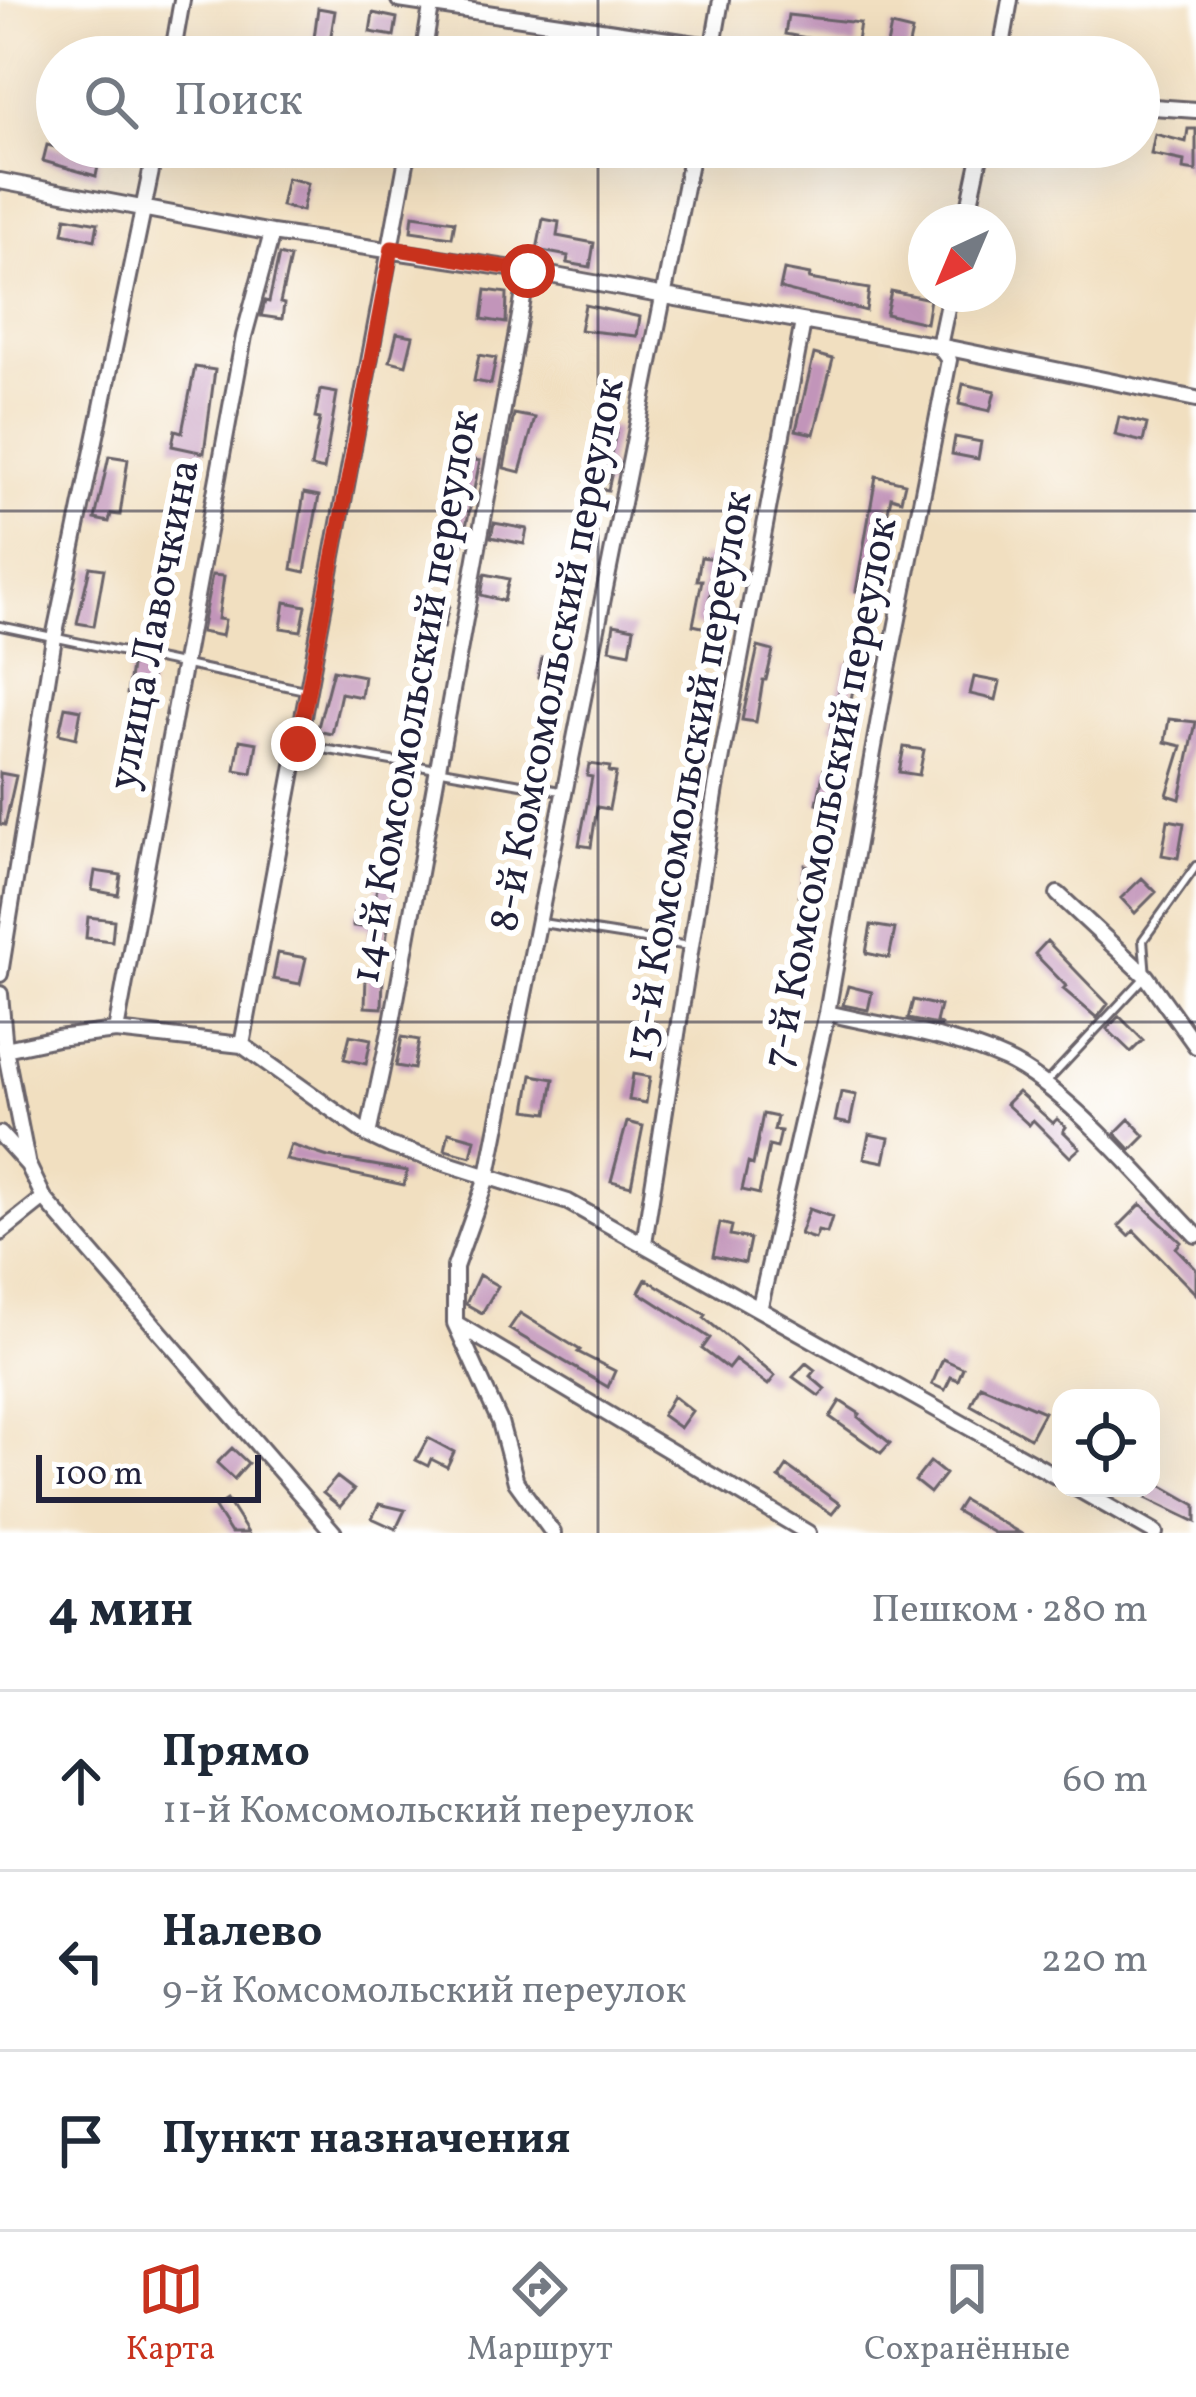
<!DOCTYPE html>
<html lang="ru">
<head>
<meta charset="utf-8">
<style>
  :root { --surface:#fff; --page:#f6f6f7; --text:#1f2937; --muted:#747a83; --line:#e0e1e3; --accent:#c8321e }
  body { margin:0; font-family:Vollkorn,serif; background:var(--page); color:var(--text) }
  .controls { position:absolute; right:36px; bottom:36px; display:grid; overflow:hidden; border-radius:24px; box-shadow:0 12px 48px #0002 }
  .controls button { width:108px; height:108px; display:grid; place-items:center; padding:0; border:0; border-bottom:3px solid var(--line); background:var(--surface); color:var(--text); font:60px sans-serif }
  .compass { position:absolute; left:908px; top:204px; width:108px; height:108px; border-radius:50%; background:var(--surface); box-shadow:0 12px 48px #0002; rotate:224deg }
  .scale { position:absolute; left:36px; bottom:30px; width:225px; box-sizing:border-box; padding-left:12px; border:6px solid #22223b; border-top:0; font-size:33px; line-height:42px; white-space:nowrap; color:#22223b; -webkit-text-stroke:9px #fff; paint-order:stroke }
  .stop { position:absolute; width:36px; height:36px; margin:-27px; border:9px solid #c8321e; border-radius:50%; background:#fff }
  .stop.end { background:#c8321e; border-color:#fff; box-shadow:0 3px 12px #0008 }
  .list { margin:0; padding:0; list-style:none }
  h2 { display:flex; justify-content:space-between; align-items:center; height:156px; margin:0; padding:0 48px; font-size:51px }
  h2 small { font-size:39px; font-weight:400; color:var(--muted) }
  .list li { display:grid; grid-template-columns:78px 1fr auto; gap:36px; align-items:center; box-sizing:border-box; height:180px; padding:0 48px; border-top:3px solid var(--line) }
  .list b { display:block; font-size:45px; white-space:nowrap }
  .list p { margin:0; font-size:39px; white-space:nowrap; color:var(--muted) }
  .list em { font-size:39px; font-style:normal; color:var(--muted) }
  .icon { flex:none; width:66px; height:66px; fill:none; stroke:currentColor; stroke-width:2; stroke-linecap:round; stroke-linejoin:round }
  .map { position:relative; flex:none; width:1196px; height:1533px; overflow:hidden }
  .search { position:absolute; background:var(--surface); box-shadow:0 12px 48px #0002; left:36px; right:36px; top:36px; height:132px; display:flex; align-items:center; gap:30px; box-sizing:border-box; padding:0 42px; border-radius:66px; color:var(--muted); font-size:45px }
  .sheet { height:696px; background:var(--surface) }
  nav { display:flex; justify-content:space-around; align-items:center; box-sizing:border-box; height:168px; border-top:3px solid var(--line); background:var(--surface); font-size:33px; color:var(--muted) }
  nav a { display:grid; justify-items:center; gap:6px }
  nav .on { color:var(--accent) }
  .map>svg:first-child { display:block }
  .building { fill:#c295ba }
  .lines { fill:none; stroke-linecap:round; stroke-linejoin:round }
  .lane-casing { stroke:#6a646a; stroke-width:12 }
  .street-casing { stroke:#6a646a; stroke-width:20 }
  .lane { stroke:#fff; stroke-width:6 }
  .street { stroke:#fff; stroke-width:14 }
  .route { stroke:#c8321e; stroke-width:15 }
  .grid { fill:none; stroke:#22223b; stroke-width:3; stroke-opacity:0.55 }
  .labels { text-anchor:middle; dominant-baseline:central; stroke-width:12; stroke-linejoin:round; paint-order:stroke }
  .street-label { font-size:42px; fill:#22223b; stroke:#fff }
</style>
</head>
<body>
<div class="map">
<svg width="1196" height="1533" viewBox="0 0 1196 1533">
  <rect width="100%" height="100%" fill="#fff"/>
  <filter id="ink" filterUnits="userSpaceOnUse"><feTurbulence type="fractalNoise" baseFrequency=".00833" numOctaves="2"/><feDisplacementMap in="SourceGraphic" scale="24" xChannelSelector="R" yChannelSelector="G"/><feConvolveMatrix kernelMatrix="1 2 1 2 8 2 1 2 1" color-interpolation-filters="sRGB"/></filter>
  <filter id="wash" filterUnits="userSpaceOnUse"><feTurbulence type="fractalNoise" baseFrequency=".004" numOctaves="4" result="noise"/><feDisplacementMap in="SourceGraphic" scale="48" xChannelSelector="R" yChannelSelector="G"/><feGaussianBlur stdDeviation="2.7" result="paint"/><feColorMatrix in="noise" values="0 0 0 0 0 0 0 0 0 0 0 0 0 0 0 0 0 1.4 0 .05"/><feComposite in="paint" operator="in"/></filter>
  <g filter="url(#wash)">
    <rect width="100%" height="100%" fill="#f1dfc0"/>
    <g id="blocks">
      <path class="building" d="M318,8L335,11L330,41L314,38Z
        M373,13L397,18L394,36L370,32Z
        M788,15L860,23L856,47L785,34Z
        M891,26L912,31L907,54L886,50Z
        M1188,129H1196V171L1183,169L1184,161L1151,154L1155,134L1186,142Z
        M47,145L79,153V147H102L96,176L43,161Z
        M287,178L308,183L302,211L281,206Z
        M413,215L455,221L452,237L411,231Z
        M66,217L98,223L95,240L63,233Z
        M543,219L559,222L557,236L594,243L590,267L567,263L568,256L537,250Z
        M279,255L290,258L280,303L284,304L282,319L261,316L265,301L269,302Z
        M784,270L810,275L809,279L869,289L866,311L780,289Z
        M486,290L507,293L506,323L482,319Z
        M891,291L930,299L926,323L886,314Z
        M585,305L640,317L637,336L580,330Z
        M397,333L413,336L406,365L390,361Z
        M814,354L833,359L814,434L796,430Z
        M479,355L496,358L491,384L474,381Z
        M195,367L215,370L204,453L172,446L175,430L182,432Z
        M963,384L995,391L990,411L959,404Z
        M320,390L337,393L324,470L311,467L320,419L315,418Z
        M514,414L535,418L520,472L504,468Z
        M1119,417L1147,424L1143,442L1115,435Z
        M604,426L617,429L608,466L613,467L608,490L587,486Z
        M955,437L981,442L978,459L952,454Z
        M109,456L128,459L120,515L111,514L109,522L95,519Z
        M457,457L480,461L459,559L436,554Z
        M876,476L905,483L901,500L891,497L871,594L856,591Z
        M304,493L319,496L305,572L292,569Z
        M494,523L527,529L524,544L491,537Z
        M701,557L716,559L709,603L729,607L724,632L693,625L702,580H697Z
        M90,567L104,569L94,626L77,623Z
        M485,574L509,579L504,601L481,595Z
        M212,575L224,576L218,619L225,620L222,636L201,632Z
        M567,575L588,578L584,599L578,598L571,639L554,636Z
        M423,600L449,606L444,628L418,622Z
        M285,602L306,606L301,631L281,628Z
        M614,624L634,628L630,653L610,649Z
        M758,647L773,651L766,680H763L756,722L742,720Z
        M542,658L568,663L564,682L538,677Z
        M135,662L153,666L148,697L127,694L131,666Z
        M846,662L858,664L845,730L831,727Z
        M333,670L364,676L361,697L341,693L332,734L317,731Z
        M974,677L1000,682L996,700L970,694Z
        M65,707L81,710L76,738L59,734Z
        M1169,719L1196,722L1180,799L1167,795L1182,746L1165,742Z
        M240,740L257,743L252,773L235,770Z
        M904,747L924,750L919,775L899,772Z
        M589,764L610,767L609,772L616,773L609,809L597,807L591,847L579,845L592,777L587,776Z
        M825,765L839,768L831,806L817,803Z
        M0,773L16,776L5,825L0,824Z
        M1168,820L1184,823L1178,858L1162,855Z
        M805,865L823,869L817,900L799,896Z
        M95,871L121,875L118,895L92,890Z
        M1142,878L1156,892L1135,913L1121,898Z
        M378,879L393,882L385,951L368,950L370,928L353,926L354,912L373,914Z
        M88,917L114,920L112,941L86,938Z
        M871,925L895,929L889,958L866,953Z
        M1047,941L1108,1004L1097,1018L1063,989L1066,986L1035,954Z
        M278,953L306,958L300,984L273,979Z
        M366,976H383L382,1008L365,1007Z
        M848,986L872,992L868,1010L843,1005Z
        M913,1000L940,1006L936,1022L942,1026L908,1019Z
        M1119,1016L1143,1040L1131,1052L1107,1029Z
        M350,1035L371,1039L366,1064L344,1059Z
        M402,1037L419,1040L414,1069L396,1066Z
        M633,1074L650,1077L646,1103L629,1100Z
        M532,1075L554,1079L548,1113L526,1110Z
        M841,1092L856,1095L850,1124L835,1121Z
        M1018,1092L1053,1123L1057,1119L1066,1127L1063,1131L1080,1148L1070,1157L1033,1120L1029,1125L1006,1104Z
        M763,1114L777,1117L774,1130L781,1131L777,1148L769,1146L759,1194L742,1190L748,1163L753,1165Z
        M1129,1119L1145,1136L1131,1150L1115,1133Z
        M627,1122L643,1126L631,1186L611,1181Z
        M449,1132L475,1139L471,1157L445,1150Z
        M869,1134L889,1138L884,1162L864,1158Z
        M291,1145L328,1157L407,1171L404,1185L286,1160Z
        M1141,1204L1181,1242L1176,1248L1196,1269V1294L1134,1231L1129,1236L1119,1226Z
        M809,1209L832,1217L827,1233L818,1231L815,1239L800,1234Z
        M720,1223L732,1226L730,1235L750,1239L745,1263L713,1256Z
        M479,1275L498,1286L482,1313L466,1304Z
        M646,1279L706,1315L704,1318L775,1376L768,1385L735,1360L728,1369L702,1349L710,1338L639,1292Z
        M520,1313L580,1350L578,1352L615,1371L608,1387L509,1329Z
        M943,1359L963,1368L958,1380L951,1377L945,1390L932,1384Z
        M806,1363L815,1370L810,1376L825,1389L819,1396L793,1377Z
        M980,1385L1044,1412L1030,1438L971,1405Z
        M673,1396L692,1411L680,1428L662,1415Z
        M840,1401L860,1414L858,1417L890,1443L881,1453L830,1417Z
        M428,1438L454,1452L447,1467L431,1459L428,1466L416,1460Z
        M232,1448L248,1463L234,1479L217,1463Z
        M930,1462L945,1474L930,1493L915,1481Z
        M787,1466L840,1504L832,1514L779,1478Z
        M337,1477L354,1490L340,1507L323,1493Z
        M1154,1481L1196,1505V1522L1146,1498Z
        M227,1500L248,1533H231L215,1508Z
        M963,1500L1020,1533H994L956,1511Z
        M379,1504L405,1510L396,1529L372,1518Z"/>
    </g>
  </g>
  <g filter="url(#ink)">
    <use href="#blocks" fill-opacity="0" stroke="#6a646a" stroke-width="3"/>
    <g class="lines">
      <defs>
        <path id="lane" d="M0,626L305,690
          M301,745L566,792
          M542,923L689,946
          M1046,1083L1146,976L1143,940L1196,866"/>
        <path id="street" d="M399,0L784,57
          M172,57L182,0
          M423,57L432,0
          M711,57L721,0
          M1000,57L1010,0
          M1139,106L1196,110
          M0,181L272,233L528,271L939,346L1196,399
          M966,222L982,147
          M1058,894L1146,976L1196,1046
          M0,974L54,638L156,147
          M0,994L5,1049L27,1161
          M827,1013C886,1027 951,1035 1006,1060C1067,1088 1147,1185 1196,1235
          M116,1031L244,336L272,233
          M242,1045L409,147
          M5,1049L57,1038L116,1031L242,1045L368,1135L391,1146L568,1202L1061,1479
          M0,1134L28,1165L44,1198L334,1533
          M368,1135L392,1022L528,271
          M0,1233L44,1198
          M644,1243L716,788L803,322
          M760,1306L827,1013L884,690L949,360L939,346L950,294
          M457,1324L808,1533
          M1076,1488L1155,1533
          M553,1533L516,1482L500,1422L455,1323V1267L488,1175L693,147"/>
      </defs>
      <use href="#lane" class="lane-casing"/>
      <use href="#street" class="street-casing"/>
      <use href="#lane" class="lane"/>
      <use href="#street" class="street"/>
    </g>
  </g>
  <g class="lines" filter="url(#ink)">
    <path class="route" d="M298,744L392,248L528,271"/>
  </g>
  <path class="grid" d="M598,0V57M598,147V1533M0,511H1196M0,1022H1196"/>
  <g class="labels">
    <g class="street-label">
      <text transform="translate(156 625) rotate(-79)">улица Лавочкина</text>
      <text transform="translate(559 655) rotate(-79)">8-й Комсомольский переулок</text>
      <text transform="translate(417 697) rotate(-80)">14-й Комсомольский переулок</text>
      <text transform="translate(690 777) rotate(-80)">13-й Комсомольский переулок</text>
      <text transform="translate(832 793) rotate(-79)">7-й Комсомольский переулок</text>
    </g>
  </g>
</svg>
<div class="controls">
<button><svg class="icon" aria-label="locate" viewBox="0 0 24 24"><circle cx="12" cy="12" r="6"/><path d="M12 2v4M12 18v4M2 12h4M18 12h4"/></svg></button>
</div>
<svg class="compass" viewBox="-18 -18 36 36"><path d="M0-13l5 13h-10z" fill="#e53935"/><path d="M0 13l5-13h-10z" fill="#747a83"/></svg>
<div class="scale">100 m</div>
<div class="stop" style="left:528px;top:271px"></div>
<div class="stop end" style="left:298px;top:744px"></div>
<div class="search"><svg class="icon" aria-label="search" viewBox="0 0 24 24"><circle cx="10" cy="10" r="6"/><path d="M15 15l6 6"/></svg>Поиск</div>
</div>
<section class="sheet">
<h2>4 мин<small>Пешком · 280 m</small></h2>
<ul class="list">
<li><svg class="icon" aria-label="ahead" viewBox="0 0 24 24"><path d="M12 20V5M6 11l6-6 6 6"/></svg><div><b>Прямо</b><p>11-й Комсомольский переулок</p></div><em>60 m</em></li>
<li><svg class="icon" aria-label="left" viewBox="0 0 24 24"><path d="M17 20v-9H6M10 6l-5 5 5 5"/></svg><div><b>Налево</b><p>9-й Комсомольский переулок</p></div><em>220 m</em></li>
<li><svg class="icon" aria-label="arrive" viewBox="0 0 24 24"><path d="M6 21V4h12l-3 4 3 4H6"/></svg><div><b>Пункт назначения</b></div></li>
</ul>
</section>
<nav>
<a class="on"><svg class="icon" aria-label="map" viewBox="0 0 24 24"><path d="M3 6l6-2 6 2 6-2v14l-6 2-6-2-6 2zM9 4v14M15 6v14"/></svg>Карта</a>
<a><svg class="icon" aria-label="directions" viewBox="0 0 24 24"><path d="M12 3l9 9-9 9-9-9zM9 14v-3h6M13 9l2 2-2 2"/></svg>Маршрут</a>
<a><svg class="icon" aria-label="saved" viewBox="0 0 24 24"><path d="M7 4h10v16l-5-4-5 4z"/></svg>Сохранённые</a>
</nav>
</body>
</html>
